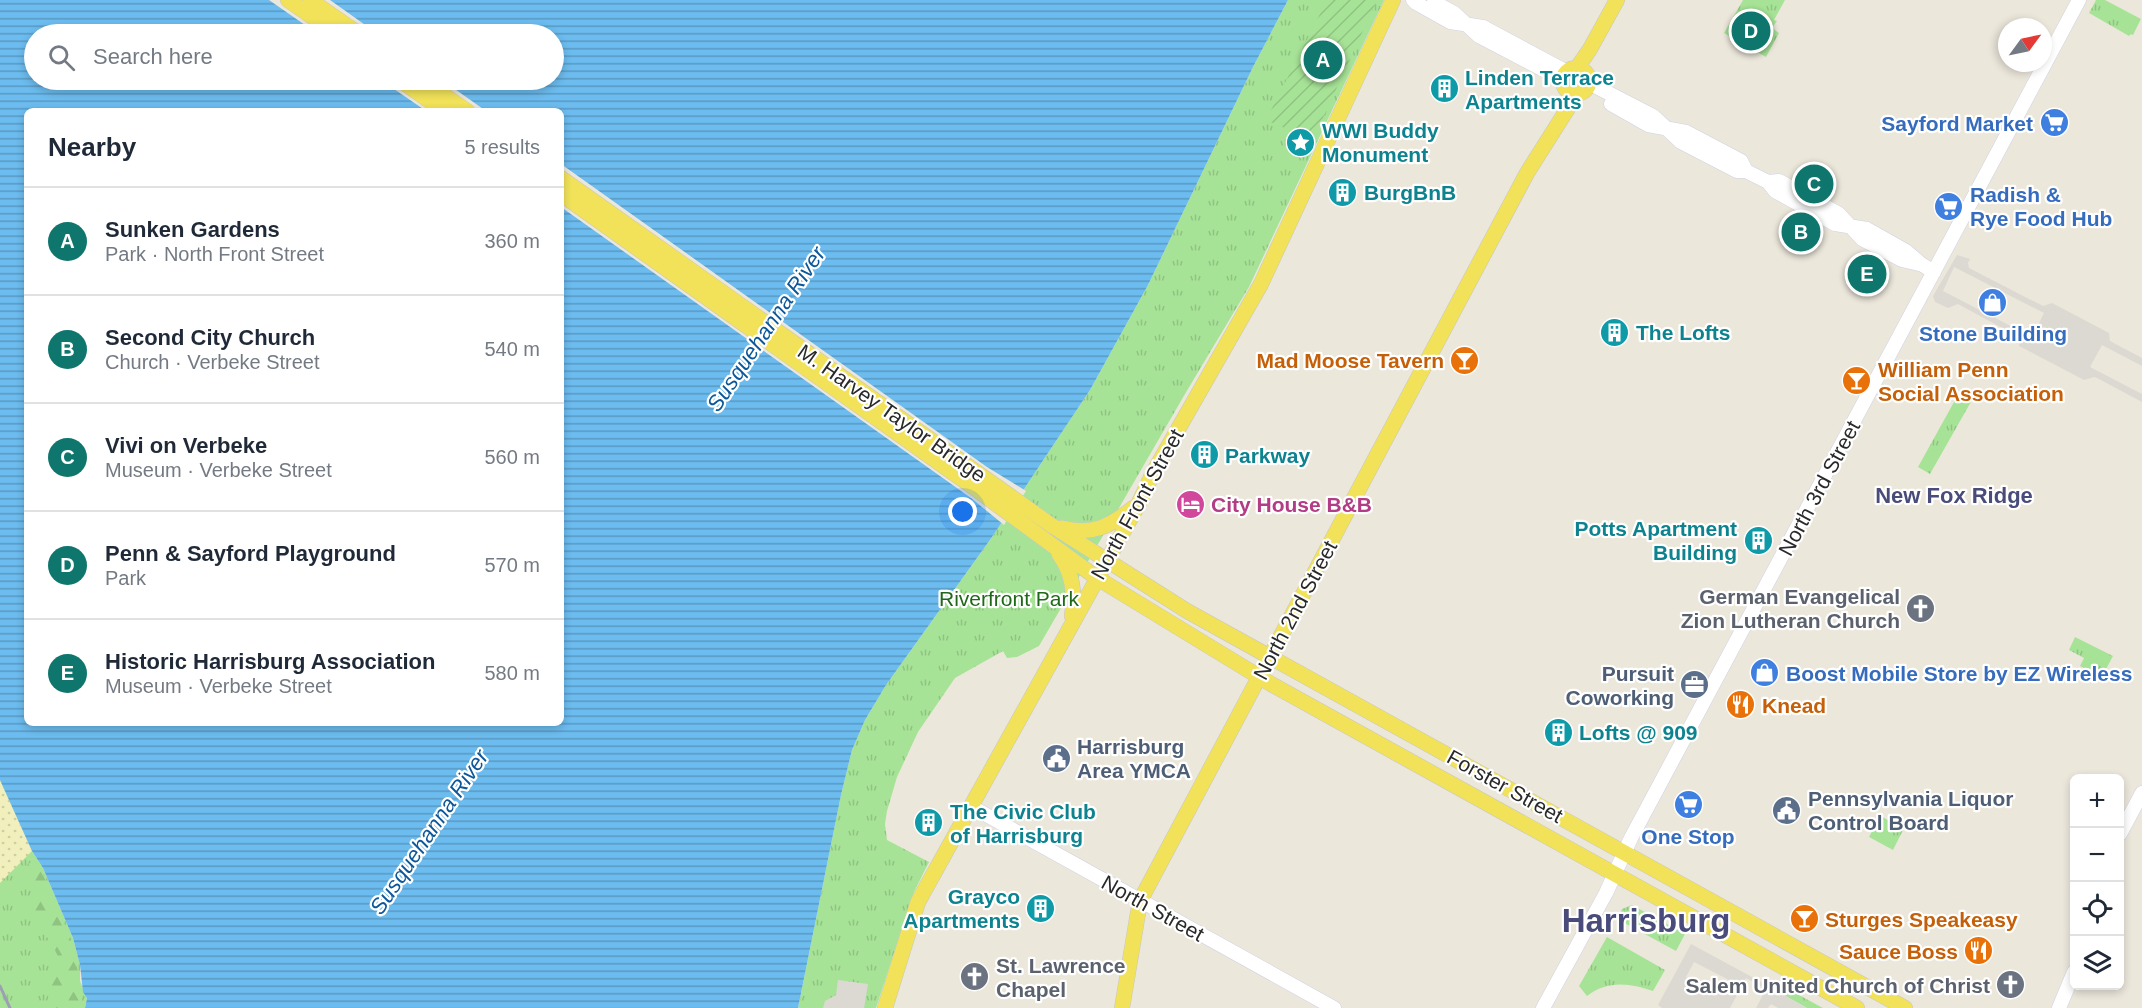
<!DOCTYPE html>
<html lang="en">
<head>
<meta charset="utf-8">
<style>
  :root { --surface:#fff; --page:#f6f6f7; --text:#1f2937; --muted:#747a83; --line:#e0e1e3; --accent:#0f766e }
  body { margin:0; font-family:Arial,sans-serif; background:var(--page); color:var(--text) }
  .controls { position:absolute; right:18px; bottom:18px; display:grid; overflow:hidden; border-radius:9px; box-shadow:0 3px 9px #0003 }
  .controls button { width:54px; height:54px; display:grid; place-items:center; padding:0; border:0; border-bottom:2px solid var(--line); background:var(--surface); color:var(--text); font:30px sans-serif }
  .compass { position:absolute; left:1998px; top:18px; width:54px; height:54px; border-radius:50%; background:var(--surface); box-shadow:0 3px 9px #0003; rotate:57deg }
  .you { position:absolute; left:963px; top:512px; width:21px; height:21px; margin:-15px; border:4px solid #fff; border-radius:50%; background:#1a73e8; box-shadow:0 0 0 9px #1a73e833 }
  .badge { display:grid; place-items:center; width:39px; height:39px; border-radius:50%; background:var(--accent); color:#fff; font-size:20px; font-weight:700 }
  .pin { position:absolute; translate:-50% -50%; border:3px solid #fff; box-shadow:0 2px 6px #0006 }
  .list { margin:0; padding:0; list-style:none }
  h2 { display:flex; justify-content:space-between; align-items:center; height:78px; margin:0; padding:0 24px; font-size:26px }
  h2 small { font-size:20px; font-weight:400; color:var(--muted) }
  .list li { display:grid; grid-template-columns:39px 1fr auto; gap:18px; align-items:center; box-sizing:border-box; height:108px; padding:0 24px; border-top:2px solid var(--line) }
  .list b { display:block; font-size:22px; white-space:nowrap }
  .list p { margin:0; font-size:20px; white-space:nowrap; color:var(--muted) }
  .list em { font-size:20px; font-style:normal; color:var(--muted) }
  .icon { flex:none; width:33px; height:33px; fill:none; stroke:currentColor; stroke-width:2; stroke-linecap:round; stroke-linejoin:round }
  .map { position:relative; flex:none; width:2142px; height:1008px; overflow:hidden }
  .search { position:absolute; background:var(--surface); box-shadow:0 3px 9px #0003; left:24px; top:24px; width:540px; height:66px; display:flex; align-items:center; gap:15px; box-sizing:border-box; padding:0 21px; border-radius:33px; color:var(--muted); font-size:22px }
  .panel { position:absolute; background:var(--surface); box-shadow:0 3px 9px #0003; left:24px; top:108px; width:540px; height:618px; border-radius:9px }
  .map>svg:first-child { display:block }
  .grass { fill:url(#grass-tufts) }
  .forest { fill:url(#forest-firs) }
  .sand { fill:url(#sand-dots) }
  .garden { fill:url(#garden-furrows) }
  .plaza { fill:#dcd9d2; fill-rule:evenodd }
  .water { fill:url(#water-rules); fill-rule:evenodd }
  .pier { fill:#ece7db }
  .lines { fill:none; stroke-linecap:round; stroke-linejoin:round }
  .secondary-casing { stroke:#d0d1e2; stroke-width:15 }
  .primary-casing { stroke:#c7c7c7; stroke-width:16 }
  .secondary { stroke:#fff; stroke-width:14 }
  .primary { stroke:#f1e25a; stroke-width:15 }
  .rail { stroke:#9e9eb4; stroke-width:3 }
  .labels { text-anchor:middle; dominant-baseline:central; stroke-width:4.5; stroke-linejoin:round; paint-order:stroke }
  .culture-label { font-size:21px; font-weight:bold; fill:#0d838f; stroke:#fff; text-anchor:start }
  .shop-label { font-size:21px; font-weight:bold; fill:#366cbe; stroke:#fff; text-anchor:start }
  .food-label { font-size:21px; font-weight:bold; fill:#c56008; stroke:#fff; text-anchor:start }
  .street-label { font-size:21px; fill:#292929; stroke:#fff }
  .hotel-label { font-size:21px; font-weight:bold; fill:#b23c85; stroke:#fff; text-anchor:start }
  .worship-label { font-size:21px; font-weight:bold; fill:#5b616d; stroke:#fff; text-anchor:end }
  .park-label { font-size:21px; fill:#1f6719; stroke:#fff }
  .service-label { font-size:21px; font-weight:bold; fill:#4e5e75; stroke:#fff; text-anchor:start }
  .water-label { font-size:22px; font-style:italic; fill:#0c579a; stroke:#fff }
  .neighbourhood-label { font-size:22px; font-weight:bold; fill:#494c7a; stroke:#fff }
  .town-label { font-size:33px; font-weight:bold; fill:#494c7a; stroke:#fff }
</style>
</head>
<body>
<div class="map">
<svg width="2142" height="1008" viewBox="0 0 2142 1008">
  <defs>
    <pattern id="grass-tufts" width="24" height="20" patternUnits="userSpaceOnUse" patternTransform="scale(1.5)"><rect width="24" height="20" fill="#a7e397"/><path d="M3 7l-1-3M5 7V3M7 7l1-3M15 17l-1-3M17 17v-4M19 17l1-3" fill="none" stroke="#90c382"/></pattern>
    <pattern id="forest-firs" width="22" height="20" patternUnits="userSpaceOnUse" patternTransform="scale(1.5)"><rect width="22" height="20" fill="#a7e397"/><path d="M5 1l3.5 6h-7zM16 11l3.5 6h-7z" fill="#90c382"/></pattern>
    <pattern id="sand-dots" width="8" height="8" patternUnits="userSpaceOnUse" patternTransform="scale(1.5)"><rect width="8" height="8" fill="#f1f0bd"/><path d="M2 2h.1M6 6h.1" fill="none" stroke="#cfcea2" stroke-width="1.8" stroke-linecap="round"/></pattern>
    <pattern id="garden-furrows" width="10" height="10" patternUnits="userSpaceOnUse" patternTransform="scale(1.5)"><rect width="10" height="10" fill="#a7e397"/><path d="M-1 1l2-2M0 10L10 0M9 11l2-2" fill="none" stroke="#90c382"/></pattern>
    <pattern id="water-rules" width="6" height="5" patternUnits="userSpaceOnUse" patternTransform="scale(1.5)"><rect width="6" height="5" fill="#6cbcef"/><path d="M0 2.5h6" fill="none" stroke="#5999c2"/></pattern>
  </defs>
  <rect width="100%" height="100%" fill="#ece7db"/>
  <path class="grass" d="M1288,0H1384L1249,287L1185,394L1039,646L1017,657L1007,658L1003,651L955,678L918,732L897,777L887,811L885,824L887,840L929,862L914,892L876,1008H798L841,795L852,750L865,720L886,685L992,537L1090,390L1148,285L1253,67Z
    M1743,0H1785L1774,20L1777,21L1772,28L1779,33L1766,57L1724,33Z
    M2096,0H2105L2141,19L2133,35L2131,34L2129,36L2089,13Z
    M1959,393L1972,400L1930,474L1918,467Z
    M2075,637L2113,656L2102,677L2080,666L2084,658L2069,650Z
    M0,780L32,851L43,868L73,938L80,965V981L87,998L85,1008H0Z
    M1880,816L1904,828L1893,850L1869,837Z
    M1632,905L1685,934L1676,951L1617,919L1622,909Z
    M1607,937L1665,970L1653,991C1630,983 1607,980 1587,996L1579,986Z
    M1769,979L1823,1008H1807L1766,985Z"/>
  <path class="forest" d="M31,862L41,869L71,939L77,967L83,1008H50L47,1002L59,958L49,939L43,934L44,925L25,902L33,891L21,870Z"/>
  <path class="sand" d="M0,780L32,851L0,883Z"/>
  <path class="garden" d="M1327,0H1377L1313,140L1266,120Z"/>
  <path class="plaza" d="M1957,255L1970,259L1968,263L1969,268L2043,306L2052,303L2109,333L2110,341L2142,358V366L2102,345L2090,367L2142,394V402L2097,378L2094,377L2084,380L2019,346V343L2024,340L1958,304L1948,308L1935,302L1933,296ZM1954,267L2044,313L2032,337L1943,291Z
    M1691,944L1752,977L1807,1008H1778L1771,1004L1768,1008H1756L1766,989L1746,978L1730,1008H1662L1658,1005ZM1694,962L1729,980L1721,995L1686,977Z
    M838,980L868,984L864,1008H823L825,1001L836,995Z"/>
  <path class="water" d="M0,0H1288L1253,67L1148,285L1090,390L992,537L886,685L865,720L852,750L841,795L798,1008H85L87,998L83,992L80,965L73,938L43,868L32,851L0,780ZM34,34H554V80H34ZM27,111H561V723H27Z"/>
  <path class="pier" d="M269,0H330L378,34H318Z
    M381,80H442L486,111H426Z
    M561,164L987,467L1026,491L1004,525L971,498L561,207Z"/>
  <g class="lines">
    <defs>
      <path id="secondary" d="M1413,0L1416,3L1450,22L1483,27L1567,72
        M1434,2L1454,13L1479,36L1563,80
        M1589,83L1653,116L1681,142L1737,171H1746L1768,182L1775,191L1835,224L1867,229L1906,251L1921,264L1934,272
        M1611,104L1648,125L1686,132L1741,161L1746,171
        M1768,182L1779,181L1839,214L1862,239L1902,260L1919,264
        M972,807L1334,1008
        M2120,834L2142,793
        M1543,1008L1606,893L1631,838L2079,0
        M2059,1008L2074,972"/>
      <path id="primary" d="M288,0L337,34
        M310,0L359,34
        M1563 81a13 13 0 1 1 26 0a13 13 0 1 1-26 0Z
        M1577,68L1590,49L1617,0
        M400,80L444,111
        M422,80L467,111
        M561,178L1051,525L1187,611L1905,1008
        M561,194L973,487L1097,578L1271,684L1857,1008
        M1062,528C1091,536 1111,526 1133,508
        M1059,554C1073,573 1075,593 1072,616
        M885,1008L918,902L1138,505L1153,473L1261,284L1393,0
        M1122,1008L1140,901L1527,173L1577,94"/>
    </defs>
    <use href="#secondary" class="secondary-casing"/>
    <use href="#primary" class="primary-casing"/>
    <use href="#secondary" class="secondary"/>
    <use href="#primary" class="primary"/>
    <path class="rail" d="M0,986L10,1008"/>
  </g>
  <defs>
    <symbol id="building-disc" viewBox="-11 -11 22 22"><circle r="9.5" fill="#0f9aa8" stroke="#fff"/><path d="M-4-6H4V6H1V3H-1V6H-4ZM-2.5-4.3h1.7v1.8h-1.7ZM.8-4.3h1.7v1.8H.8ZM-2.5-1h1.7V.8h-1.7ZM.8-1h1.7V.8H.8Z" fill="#fff"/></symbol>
    <symbol id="supermarket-disc" viewBox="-11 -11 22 22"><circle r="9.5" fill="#3f7fe0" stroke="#fff"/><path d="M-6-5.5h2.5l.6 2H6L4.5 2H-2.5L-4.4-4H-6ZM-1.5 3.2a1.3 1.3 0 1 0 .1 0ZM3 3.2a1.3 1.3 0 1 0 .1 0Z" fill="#fff"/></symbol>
    <symbol id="sight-disc" viewBox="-11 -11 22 22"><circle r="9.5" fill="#0f9aa8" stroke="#fff"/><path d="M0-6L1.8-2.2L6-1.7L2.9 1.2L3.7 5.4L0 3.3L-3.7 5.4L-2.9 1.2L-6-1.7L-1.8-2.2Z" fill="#fff"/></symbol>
    <symbol id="shop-disc" viewBox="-11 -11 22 22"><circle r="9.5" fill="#3f7fe0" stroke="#fff"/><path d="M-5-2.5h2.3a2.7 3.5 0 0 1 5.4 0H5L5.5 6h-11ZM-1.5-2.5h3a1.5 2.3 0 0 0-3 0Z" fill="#fff"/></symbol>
    <symbol id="bar-disc" viewBox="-11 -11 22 22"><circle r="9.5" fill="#e8710a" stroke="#fff"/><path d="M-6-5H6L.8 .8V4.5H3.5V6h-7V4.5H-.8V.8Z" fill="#fff"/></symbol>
    <symbol id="hotel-disc" viewBox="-11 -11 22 22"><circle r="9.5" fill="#d1479c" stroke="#fff"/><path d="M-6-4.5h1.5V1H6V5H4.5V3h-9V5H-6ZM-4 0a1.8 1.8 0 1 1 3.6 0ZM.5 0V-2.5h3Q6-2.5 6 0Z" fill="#fff"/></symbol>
    <symbol id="church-disc" viewBox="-11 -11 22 22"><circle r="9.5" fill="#6b7280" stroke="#fff"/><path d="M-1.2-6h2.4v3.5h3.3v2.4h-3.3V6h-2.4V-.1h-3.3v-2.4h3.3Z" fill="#fff"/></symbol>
    <symbol id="office-disc" viewBox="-11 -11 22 22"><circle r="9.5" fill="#5c6f8a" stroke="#fff"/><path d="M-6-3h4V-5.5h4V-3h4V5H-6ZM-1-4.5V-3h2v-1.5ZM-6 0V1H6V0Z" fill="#fff"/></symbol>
    <symbol id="restaurant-disc" viewBox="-11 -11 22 22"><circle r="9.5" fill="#e8710a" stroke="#fff"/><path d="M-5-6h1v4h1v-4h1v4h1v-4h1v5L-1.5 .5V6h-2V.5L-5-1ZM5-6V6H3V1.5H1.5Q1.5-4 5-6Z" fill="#fff"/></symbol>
    <symbol id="civic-disc" viewBox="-11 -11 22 22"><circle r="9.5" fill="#5c6f8a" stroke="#fff"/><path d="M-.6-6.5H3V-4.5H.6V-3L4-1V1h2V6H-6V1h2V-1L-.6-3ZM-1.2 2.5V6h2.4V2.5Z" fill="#fff"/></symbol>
  </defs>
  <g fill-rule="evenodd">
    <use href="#building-disc" x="1428" y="72" width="33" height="33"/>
    <use href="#supermarket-disc" x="2038" y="106" width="33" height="33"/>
    <use href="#sight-disc" x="1284" y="126" width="33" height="33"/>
    <use href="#building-disc" x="1326" y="176" width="33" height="33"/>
    <use href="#supermarket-disc" x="1932" y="190" width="33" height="33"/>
    <use href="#shop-disc" x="1976" y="286" width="33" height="33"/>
    <use href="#building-disc" x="1598" y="316" width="33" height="33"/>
    <use href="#bar-disc" x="1448" y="344" width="33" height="33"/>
    <use href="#bar-disc" x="1840" y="364" width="33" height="33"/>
    <use href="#building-disc" x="1188" y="438" width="33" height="33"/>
    <use href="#hotel-disc" x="1174" y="488" width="33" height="33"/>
    <use href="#building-disc" x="1742" y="524" width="33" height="33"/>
    <use href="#church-disc" x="1904" y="592" width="33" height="33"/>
    <use href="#shop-disc" x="1748" y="656" width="33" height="33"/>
    <use href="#office-disc" x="1678" y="668" width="33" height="33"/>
    <use href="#restaurant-disc" x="1724" y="688" width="33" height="33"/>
    <use href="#building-disc" x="1542" y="716" width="33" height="33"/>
    <use href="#civic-disc" x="1040" y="742" width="33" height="33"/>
    <use href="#supermarket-disc" x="1672" y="788" width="33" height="33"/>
    <use href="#civic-disc" x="1770" y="794" width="33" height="33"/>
    <use href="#building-disc" x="912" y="806" width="33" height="33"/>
    <use href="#building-disc" x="1024" y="892" width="33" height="33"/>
    <use href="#bar-disc" x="1788" y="902" width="33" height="33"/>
    <use href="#restaurant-disc" x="1962" y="934" width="33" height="33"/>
    <use href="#church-disc" x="958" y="960" width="33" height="33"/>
    <use href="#church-disc" x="1994" y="968" width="33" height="33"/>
  </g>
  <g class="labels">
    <g class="culture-label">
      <text x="1465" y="77">Linden Terrace<tspan x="1465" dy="24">Apartments</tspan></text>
      <text x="1322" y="130">WWI Buddy<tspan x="1322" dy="24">Monument</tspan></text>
      <text x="1364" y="192">BurgBnB</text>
      <text x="1636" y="332">The Lofts</text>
      <text x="1225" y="455">Parkway</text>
      <text x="1737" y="528" text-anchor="end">Potts Apartment<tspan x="1737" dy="24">Building</tspan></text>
      <text x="1579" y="732">Lofts @ 909</text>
      <text x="950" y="811">The Civic Club<tspan x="950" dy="24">of Harrisburg</tspan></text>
      <text x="1020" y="896" text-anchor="end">Grayco<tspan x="1020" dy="24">Apartments</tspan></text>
    </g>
    <g class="shop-label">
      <text x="2033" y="123" text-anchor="end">Sayford Market</text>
      <text x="1970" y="194">Radish &amp;<tspan x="1970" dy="24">Rye Food Hub</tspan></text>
      <text x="1993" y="333" text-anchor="middle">Stone Building</text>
      <text x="1786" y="673">Boost Mobile Store by EZ Wireless</text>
      <text x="1688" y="836" text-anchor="middle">One Stop</text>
    </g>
    <g class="food-label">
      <text x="1444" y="360" text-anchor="end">Mad Moose Tavern</text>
      <text x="1878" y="369">William Penn<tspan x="1878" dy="24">Social Association</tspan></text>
      <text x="1762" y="705">Knead</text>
      <text x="1825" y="919">Sturges Speakeasy</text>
      <text x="1958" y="951" text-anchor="end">Sauce Boss</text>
    </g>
    <g class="street-label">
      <text transform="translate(892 413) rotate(35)">M. Harvey Taylor Bridge</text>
      <text transform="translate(1819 488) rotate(-62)">North 3rd Street</text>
      <text transform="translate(1137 504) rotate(-61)">North Front Street</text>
      <text transform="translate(1295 610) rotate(-62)">North 2nd Street</text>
      <text transform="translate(1505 786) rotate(29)">Forster Street</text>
      <text transform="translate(1153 908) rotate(29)">North Street</text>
    </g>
    <g class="hotel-label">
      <text x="1211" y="504">City House B&amp;B</text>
    </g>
    <g class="worship-label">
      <text x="1900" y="596">German Evangelical<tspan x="1900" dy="24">Zion Lutheran Church</tspan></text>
      <text x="996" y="965" text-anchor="start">St. Lawrence<tspan x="996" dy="24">Chapel</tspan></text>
      <text x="1990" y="985">Salem United Church of Christ</text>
    </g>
    <g class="park-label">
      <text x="1009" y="598">Riverfront Park</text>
    </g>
    <g class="service-label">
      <text x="1674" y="673" text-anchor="end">Pursuit<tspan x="1674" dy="24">Coworking</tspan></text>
      <text x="1077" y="746">Harrisburg<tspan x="1077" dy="24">Area YMCA</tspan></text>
      <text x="1808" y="798">Pennsylvania Liquor<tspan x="1808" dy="24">Control Board</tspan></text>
    </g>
    <g class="water-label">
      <text transform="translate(766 329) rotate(-56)">Susquehanna River</text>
      <text transform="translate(429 832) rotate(-56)">Susquehanna River</text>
    </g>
    <g class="neighbourhood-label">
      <text x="1954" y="495">New Fox Ridge</text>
    </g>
    <g class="town-label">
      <text x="1646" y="920">Harrisburg</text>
    </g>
  </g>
</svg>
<div class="controls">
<button>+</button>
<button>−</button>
<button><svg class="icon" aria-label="locate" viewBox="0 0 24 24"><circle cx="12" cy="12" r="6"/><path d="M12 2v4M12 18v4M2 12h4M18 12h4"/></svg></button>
<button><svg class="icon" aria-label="layers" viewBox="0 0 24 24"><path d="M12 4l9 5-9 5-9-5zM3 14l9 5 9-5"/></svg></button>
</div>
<svg class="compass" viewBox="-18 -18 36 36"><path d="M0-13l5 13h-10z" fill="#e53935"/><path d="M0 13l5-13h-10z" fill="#747a83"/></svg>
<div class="you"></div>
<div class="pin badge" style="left:1323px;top:60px">A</div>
<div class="pin badge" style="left:1801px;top:232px">B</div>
<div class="pin badge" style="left:1814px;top:184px">C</div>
<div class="pin badge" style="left:1751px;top:31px">D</div>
<div class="pin badge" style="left:1867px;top:274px">E</div>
<div class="search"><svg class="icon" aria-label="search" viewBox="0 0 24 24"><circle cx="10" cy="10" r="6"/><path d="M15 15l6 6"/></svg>Search here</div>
<section class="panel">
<h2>Nearby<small>5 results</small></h2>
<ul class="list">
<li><span class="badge">A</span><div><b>Sunken Gardens</b><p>Park · North Front Street</p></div><em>360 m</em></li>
<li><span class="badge">B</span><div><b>Second City Church</b><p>Church · Verbeke Street</p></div><em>540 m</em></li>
<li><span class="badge">C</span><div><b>Vivi on Verbeke</b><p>Museum · Verbeke Street</p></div><em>560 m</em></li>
<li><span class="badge">D</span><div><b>Penn &amp; Sayford Playground</b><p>Park</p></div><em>570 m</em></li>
<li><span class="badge">E</span><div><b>Historic Harrisburg Association</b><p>Museum · Verbeke Street</p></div><em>580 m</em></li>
</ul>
</section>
</div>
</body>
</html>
